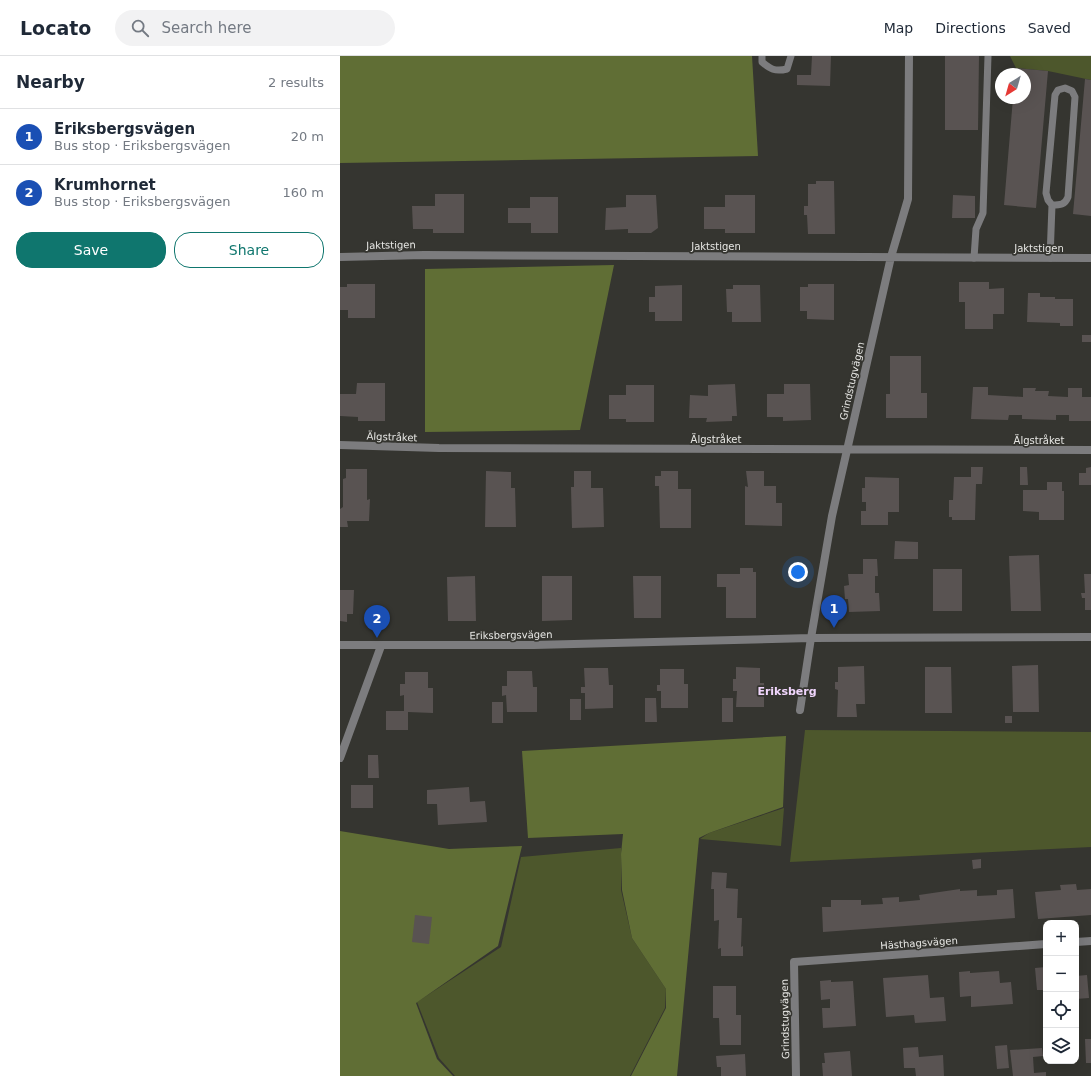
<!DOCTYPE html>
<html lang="en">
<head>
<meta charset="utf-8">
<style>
  :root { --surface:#fff; --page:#f2f2f3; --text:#1f2937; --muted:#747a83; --line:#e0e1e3; --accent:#0f766e }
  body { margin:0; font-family:"DejaVu Sans",sans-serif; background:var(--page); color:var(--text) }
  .controls { position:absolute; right:12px; bottom:12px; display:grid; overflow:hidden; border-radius:8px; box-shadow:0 4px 16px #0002 }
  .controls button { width:36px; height:36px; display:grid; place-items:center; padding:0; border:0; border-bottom:1px solid var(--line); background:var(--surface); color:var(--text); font:20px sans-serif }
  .compass { position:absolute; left:655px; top:12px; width:36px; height:36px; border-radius:50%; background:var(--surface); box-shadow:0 4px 16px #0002; rotate:217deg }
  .you { position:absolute; left:458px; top:516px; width:14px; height:14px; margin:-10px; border:3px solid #fff; border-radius:50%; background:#1a73e8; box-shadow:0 0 0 6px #1a73e833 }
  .badge { display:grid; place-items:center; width:26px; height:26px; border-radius:50%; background:var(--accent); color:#fff; font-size:13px; font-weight:700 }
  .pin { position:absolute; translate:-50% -33px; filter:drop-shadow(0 1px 2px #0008) }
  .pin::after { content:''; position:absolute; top:21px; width:14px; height:12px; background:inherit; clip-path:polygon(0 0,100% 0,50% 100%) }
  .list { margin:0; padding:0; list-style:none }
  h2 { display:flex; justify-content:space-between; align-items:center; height:52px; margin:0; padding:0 16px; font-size:17px }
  h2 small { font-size:13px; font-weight:400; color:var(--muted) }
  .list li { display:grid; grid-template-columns:26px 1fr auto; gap:12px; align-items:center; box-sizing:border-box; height:56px; padding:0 16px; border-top:1px solid var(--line) }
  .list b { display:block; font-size:15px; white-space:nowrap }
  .list p { margin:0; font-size:13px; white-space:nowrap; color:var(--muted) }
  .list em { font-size:13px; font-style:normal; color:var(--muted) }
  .actions { display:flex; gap:8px; padding:12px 16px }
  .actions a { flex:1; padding:9px 0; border:1px solid var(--accent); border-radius:16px; text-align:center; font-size:14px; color:var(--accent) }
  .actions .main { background:var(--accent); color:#fff }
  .icon { flex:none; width:22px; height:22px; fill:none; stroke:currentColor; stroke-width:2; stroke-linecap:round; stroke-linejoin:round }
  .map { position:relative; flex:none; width:751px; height:1020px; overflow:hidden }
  header { display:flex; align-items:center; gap:24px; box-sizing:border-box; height:56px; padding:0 20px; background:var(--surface); border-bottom:1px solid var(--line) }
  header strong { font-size:19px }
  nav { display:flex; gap:22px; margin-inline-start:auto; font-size:14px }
  .search { width:280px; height:36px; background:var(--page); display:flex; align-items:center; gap:10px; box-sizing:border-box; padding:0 14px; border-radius:22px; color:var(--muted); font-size:15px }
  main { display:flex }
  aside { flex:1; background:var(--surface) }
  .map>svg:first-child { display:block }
  .green { fill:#4d572c }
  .forest { fill:#606e35 }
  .building { fill:#595352 }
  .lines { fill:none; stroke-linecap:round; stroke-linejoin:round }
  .lane { stroke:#7c7c7e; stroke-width:7 }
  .street { stroke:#7c7c7e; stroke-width:8 }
  .labels { text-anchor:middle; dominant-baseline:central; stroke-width:3.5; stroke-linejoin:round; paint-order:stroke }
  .street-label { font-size:10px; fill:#e7e7e4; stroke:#353530 }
  .neighbourhood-label { font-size:11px; font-weight:bold; fill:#f1d6fd; stroke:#353530 }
</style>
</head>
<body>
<header>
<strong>Locato</strong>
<div class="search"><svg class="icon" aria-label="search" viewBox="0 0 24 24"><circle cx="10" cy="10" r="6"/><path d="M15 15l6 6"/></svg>Search here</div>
<nav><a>Map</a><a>Directions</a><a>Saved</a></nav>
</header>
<main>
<aside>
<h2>Nearby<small>2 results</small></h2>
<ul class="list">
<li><span class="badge" style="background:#1a4fb4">1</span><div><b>Eriksbergsvägen</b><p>Bus stop · Eriksbergsvägen</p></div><em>20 m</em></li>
<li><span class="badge" style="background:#1a4fb4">2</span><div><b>Krumhornet</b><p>Bus stop · Eriksbergsvägen</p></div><em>160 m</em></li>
</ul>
<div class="actions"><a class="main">Save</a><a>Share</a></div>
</aside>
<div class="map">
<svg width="751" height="1020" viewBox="0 0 751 1020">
  <rect width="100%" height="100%" fill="#353530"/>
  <path class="green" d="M670,0H751V24L708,15L676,12Z
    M465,674L751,676V791L450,806Z
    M444,752L441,790L360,783L369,777Z
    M281,792V834L292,882L326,933L325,952L290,1020H115L99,1002L77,946L161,891L181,801Z"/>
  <path class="forest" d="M0,0H412L418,100L0,107Z
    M274,209L240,374L85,376V213Z
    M446,680L443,751L369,777L359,782L337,1020H291L326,952V933L292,882L282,834L281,798L283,778L188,782L182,695Z
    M0,775L109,793L182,790L158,890L76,947L97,1003L113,1020H0Z"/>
  <path class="building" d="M472,0H491L490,30L457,29V19H471Z
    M605,0H639L638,74H605Z
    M676,12L708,15L696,152L664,149L673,42H685V18H675Z
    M745,23L751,24V160L733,158Z
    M476,125H494L495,178H468L467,159H464V150H468V128H476Z
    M95,138H124V177H93V173H73L72,150H95Z
    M286,139H316L318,172L311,177H288V173L265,174L266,152L286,151Z
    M385,139H415V177H385V173H364V151H385Z
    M613,139L635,140V162H612Z
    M190,141H218V177H191V167H168V152H190Z
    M619,226H649V233L664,232V258H653V273H625V246H619Z
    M7,228H35V262H8V254H0V231H7Z
    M468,228H494V264L467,263V255H460V231H468Z
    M342,229V265H315V256H309V241H315V230Z
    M393,229H420L421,266H392V256H387L386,233H393Z
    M688,237H700V241H715V243H733V270H720V267L687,266Z
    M742,279H751V286H742Z
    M550,300H581V337H587V362H546V338H550Z
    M17,327H45V365H18V361L0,360V338H16Z
    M395,328L397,360H392V365L366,366L367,362H349L350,339L368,340V329Z
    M444,328H470L471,364L443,365V361H427V338H444Z
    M286,329H314V366H286V363H269V339H286Z
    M633,331H648V339L683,341V332H696L695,335H709L708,340L728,341V332H742V341H751V365H729V359H716V364L682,363V359H669L668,364L631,363Z
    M631,411H643L642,428H636L635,464H612V461H609V444H613L614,421H631Z
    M680,411H687L688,429H680Z
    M751,411V429H739V417H746V412Z
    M6,413H27V444L30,443L29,465H7L8,471H0V453L3,451V423L6,422Z
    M146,415L171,416V432H175L176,471H145Z
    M234,415H251V432H263L264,471L232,472L231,431H234Z
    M321,415H338V433H351V472H320L319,430H315V420H321Z
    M406,415H424V430H436V447H442V470L405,469V430L408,431Z
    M525,421L559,422V456H548V469H521V455H526V446H522V432H525Z
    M707,426H722V435H724V464H699V456L683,455V434H707Z
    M555,485L578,486V503H554Z
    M699,499L701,555H671L669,500Z
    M523,503H537L538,520H535V537H539L540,555L509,556L508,543H505L504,530L509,529L508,518H523Z
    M400,512H413V516H416V562H386V531H377V518H400Z
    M593,513H622V555H593Z
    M744,518H751V554H745V542H742L741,537H745Z
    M135,520L136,565H108L107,521Z
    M202,520H232V564L202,565Z
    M293,520H321V562H294Z
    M0,534H14L13,558H7V566L0,565Z
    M698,609L699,656H673L672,610Z
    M524,610L525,648H516L517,661H497L498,634L495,633V626H498V611Z
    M396,611L420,612V627H424V651H396L397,635H393V623H396Z
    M585,611H611L612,657H585Z
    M244,612H268L269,629H273V652L245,653V637H241V631H245Z
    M320,613H344V628H348V652H321V635H317V629H320Z
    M167,615H192L193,631H197V656H167L166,639L162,640V630H167Z
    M65,616H88V632H93V657L68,656V674H46V655H64V639L60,640V628H65Z
    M305,642H316L317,666H305Z
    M382,642H393V666H382Z
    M230,643H241V664H230Z
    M152,646H163V667H152Z
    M665,660H672V667H665Z
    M28,699H38L39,722H28Z
    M11,729H33V752H11Z
    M129,731L130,746L145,745L147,766L98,769L97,748H87V734Z
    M641,803V812L633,813L632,804Z
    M372,816L387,817L386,832L398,833L397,862H402L401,891L403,890V900H381V892L378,893L379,864L374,865V833H371Z
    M736,828L737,834L751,833V859L698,863L695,836L721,834L720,829Z
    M620,833V835L637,834V840L657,839V834L673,833L675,862L483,876L482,851H491V844H521V849L543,848L542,842L559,841V846L580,844L579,839Z
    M75,859L92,861L89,888L72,886Z
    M706,911V934H697L695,912Z
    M630,915V917L659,915L660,927L671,926L673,948L631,951V940L620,941L619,916Z
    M588,919L590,942L604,941L606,965L575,967L574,959L546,961L543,922Z
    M747,919L749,942L736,943V920Z
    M491,924V926L513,925L516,970L483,972L482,952H490V943L481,944L480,925Z
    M373,930H396V959H401V989H380L379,962H373Z
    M745,983H751V1007H746Z
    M667,989L669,1012L657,1013L655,990Z
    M578,991L579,1001L603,999L604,1020H576L575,1012H564L563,992Z
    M702,992L703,1000L693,1001L694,1017L706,1016V1020H673L670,994Z
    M510,995L512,1020H483L482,1007H485L484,997Z
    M405,998L406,1020H381V1011H377L376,1000Z"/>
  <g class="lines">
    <path class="lane" d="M422,0V6C430,13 435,16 447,13L451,0
      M634,202L636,173L643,157L648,0
      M710,202L712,149C720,149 725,149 728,141L735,41L732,35L725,32L718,34L715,39L706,137L708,144L712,149"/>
    <path class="street" d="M0,201L84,199L751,202
      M0,389L99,392L751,394
      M0,589H194L471,582L751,581
      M460,654L471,582L492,460L551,201L568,143L569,0
      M0,702L41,590
      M736,886L751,885
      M456,1020L454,906L706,888"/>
  </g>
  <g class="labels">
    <g class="street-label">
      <text transform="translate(51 189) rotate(-1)">Jaktstigen</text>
      <text x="376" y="190">Jaktstigen</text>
      <text x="699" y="192">Jaktstigen</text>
      <text transform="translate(512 325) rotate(-77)">Grindstugvägen</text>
      <text transform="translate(52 381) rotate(2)">Älgstråket</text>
      <text x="376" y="383">Älgstråket</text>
      <text x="699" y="384">Älgstråket</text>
      <text transform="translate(171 579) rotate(-1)">Eriksbergsvägen</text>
      <text transform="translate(579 887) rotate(-4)">Hästhagsvägen</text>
      <text transform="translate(445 963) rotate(-91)">Grindstugvägen</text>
    </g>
    <g class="neighbourhood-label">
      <text x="447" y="635">Eriksberg</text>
    </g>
  </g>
</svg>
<div class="controls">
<button>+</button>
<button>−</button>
<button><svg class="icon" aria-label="locate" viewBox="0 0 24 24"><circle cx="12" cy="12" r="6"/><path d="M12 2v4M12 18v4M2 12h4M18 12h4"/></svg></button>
<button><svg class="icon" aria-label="layers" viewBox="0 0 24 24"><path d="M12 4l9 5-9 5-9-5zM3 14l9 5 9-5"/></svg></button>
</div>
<svg class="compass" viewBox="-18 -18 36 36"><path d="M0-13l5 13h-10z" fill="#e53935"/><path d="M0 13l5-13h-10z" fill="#747a83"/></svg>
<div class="you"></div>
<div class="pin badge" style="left:494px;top:572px;background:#1a4fb4">1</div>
<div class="pin badge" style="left:37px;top:582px;background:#1a4fb4">2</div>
</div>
</main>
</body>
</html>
